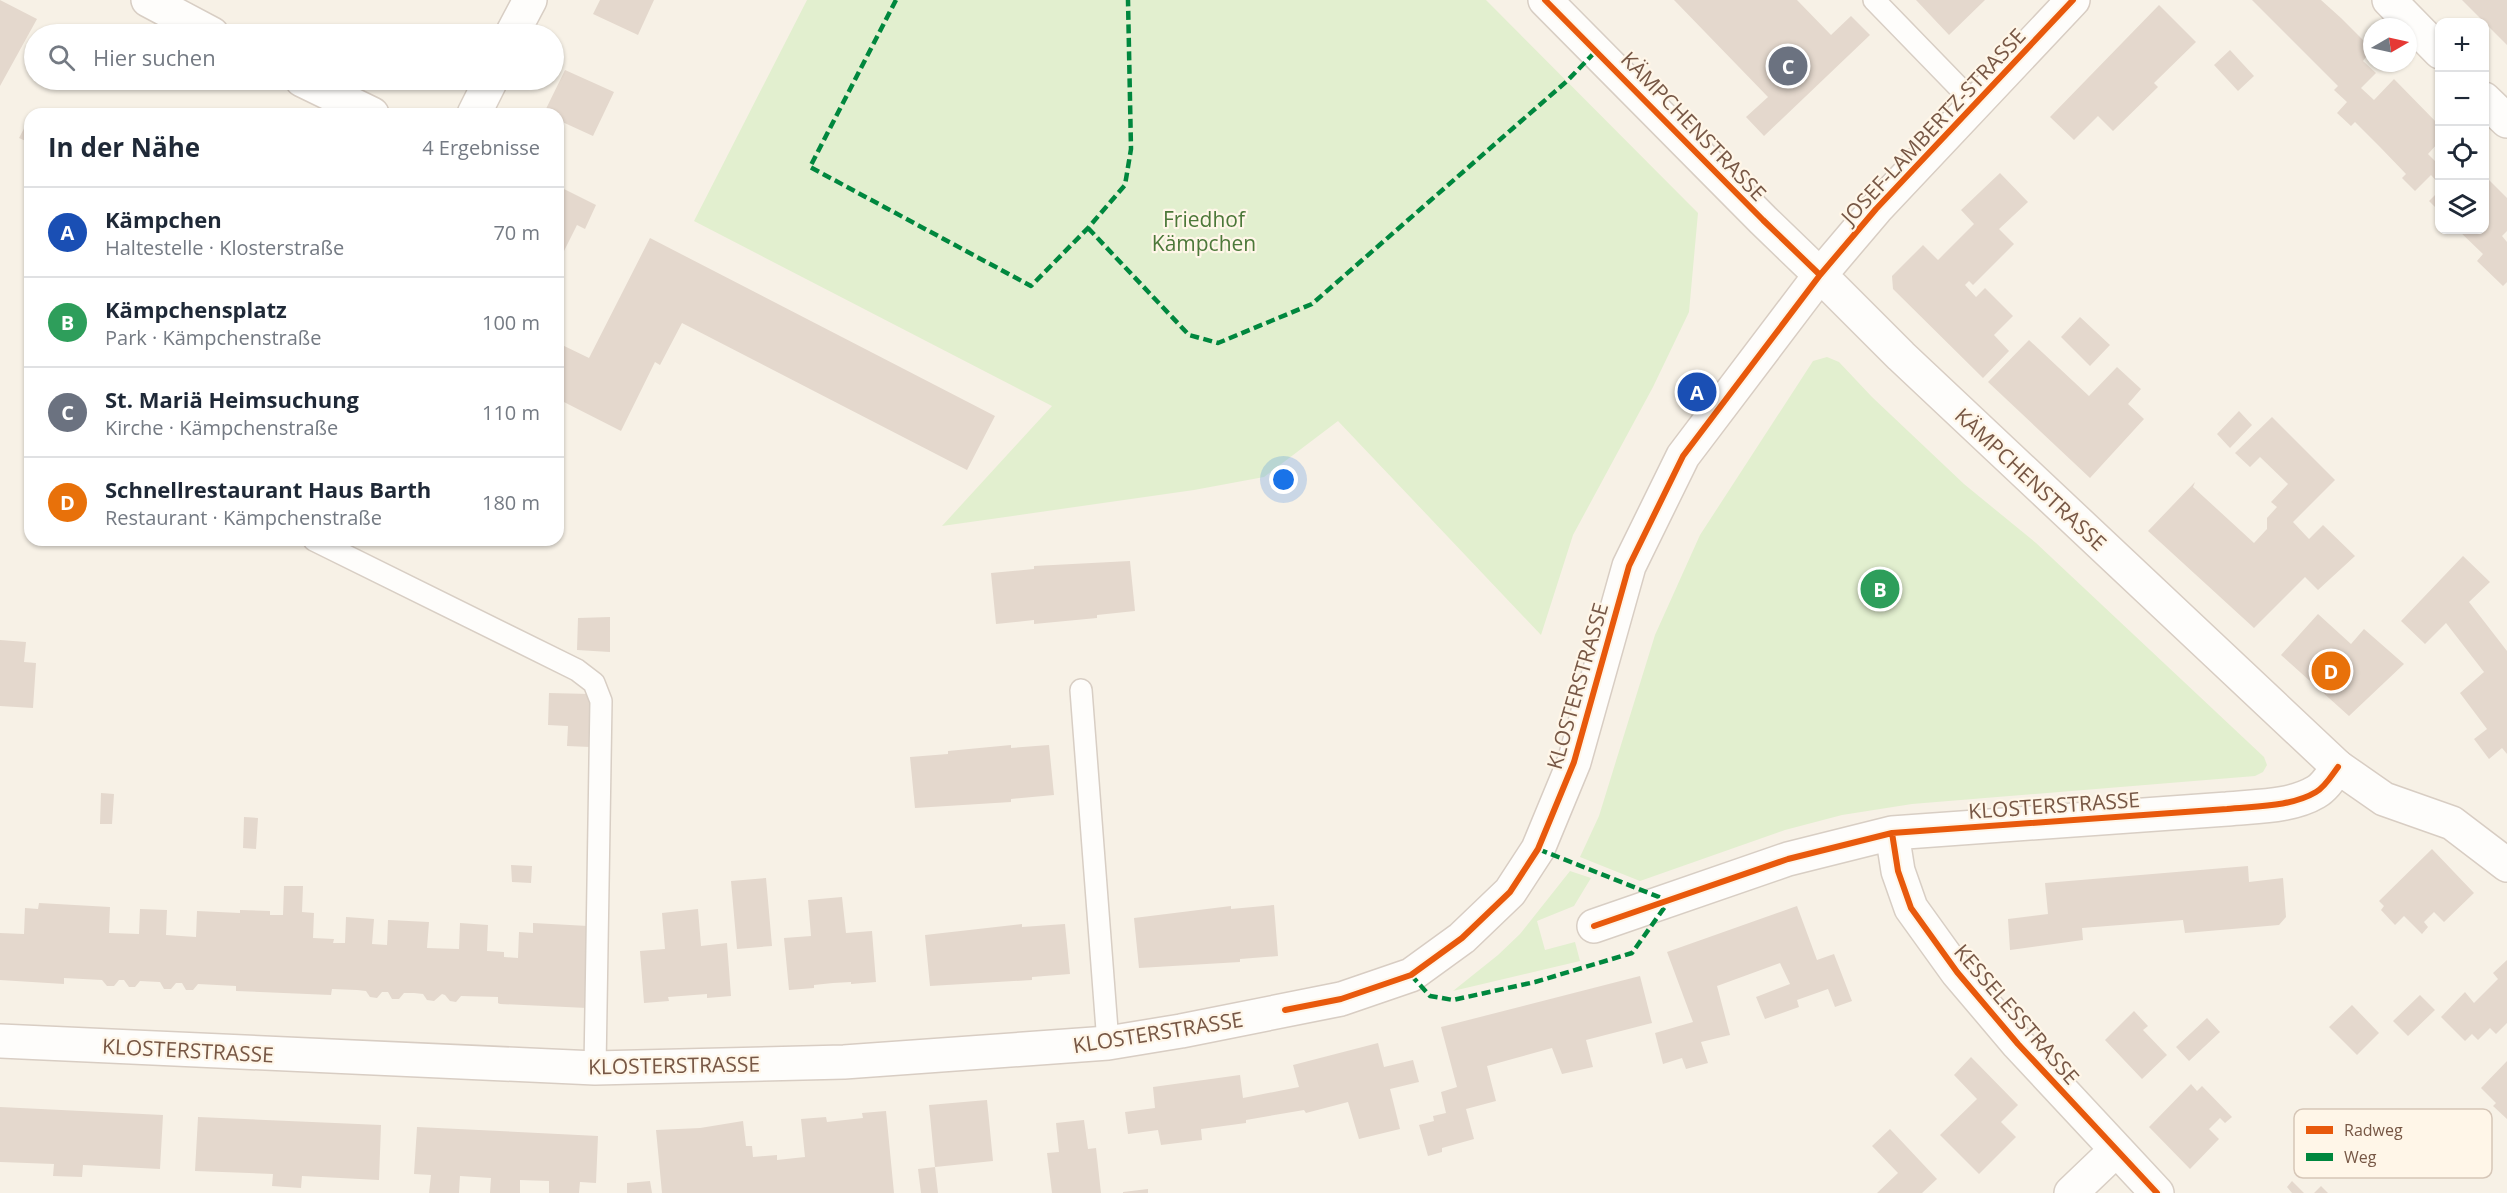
<!DOCTYPE html>
<html lang="de">
<head>
<meta charset="utf-8">
<style>
  :root { --surface:#fff; --page:#f6f6f7; --text:#1f2937; --muted:#747a83; --line:#e0e1e3; --accent:#db2777 }
  body { margin:0; font-family:"Open Sans",sans-serif; background:var(--page); color:var(--text) }
  .controls { position:absolute; right:18px; top:18px; display:grid; overflow:hidden; border-radius:12px; box-shadow:0 2px 4px #0004 }
  .controls button { width:54px; height:54px; display:grid; place-items:center; padding:0; border:0; border-bottom:2px solid var(--line); background:var(--surface); color:var(--text); font:30px sans-serif }
  .compass { position:absolute; left:2363px; top:18px; width:54px; height:54px; border-radius:50%; background:var(--surface); box-shadow:0 2px 4px #0004; rotate:81deg }
  .you { position:absolute; left:1284px; top:480px; width:21px; height:21px; margin:-15px; border:4px solid #fff; border-radius:50%; background:#1a73e8; box-shadow:0 0 0 9px #1a73e833 }
  .badge { display:grid; place-items:center; width:39px; height:39px; border-radius:50%; background:var(--accent); color:#fff; font-size:20px; font-weight:700 }
  .pin { position:absolute; translate:-50% -50%; border:3px solid #fff; box-shadow:0 2px 6px #0006 }
  .list { margin:0; padding:0; list-style:none }
  h2 { display:flex; justify-content:space-between; align-items:center; height:78px; margin:0; padding:0 24px; font-size:26px }
  h2 small { font-size:20px; font-weight:400; color:var(--muted) }
  .list li { display:grid; grid-template-columns:39px 1fr auto; gap:18px; align-items:center; box-sizing:border-box; height:90px; padding:0 24px; border-top:2px solid var(--line) }
  .list b { display:block; font-size:22px; white-space:nowrap }
  .list p { margin:0; font-size:20px; white-space:nowrap; color:var(--muted) }
  .list em { font-size:20px; font-style:normal; color:var(--muted) }
  .icon { flex:none; width:33px; height:33px; fill:none; stroke:currentColor; stroke-width:2; stroke-linecap:round; stroke-linejoin:round }
  .map { position:relative; flex:none; width:2507px; height:1193px; overflow:hidden }
  .search { position:absolute; background:var(--surface); box-shadow:0 2px 4px #0004; left:24px; top:24px; width:540px; height:66px; display:flex; align-items:center; gap:15px; box-sizing:border-box; padding:0 21px; border-radius:33px; color:var(--muted); font-size:22px }
  .panel { position:absolute; background:var(--surface); box-shadow:0 2px 4px #0004; left:24px; top:108px; width:540px; height:438px; border-radius:18px }
  .map>svg:first-child { display:block }
  .green { fill:#e2efcf }
  .building { fill:#e4d8cd }
  .lines { fill:none; stroke-linecap:round; stroke-linejoin:round }
  .lane-casing { stroke:#d8cec4; stroke-width:24 }
  .street-casing { stroke:#d8cec4; stroke-width:36 }
  .secondary-casing { stroke:#d8cdc3; stroke-width:36 }
  .lane { stroke:#fefdfb; stroke-width:21 }
  .street { stroke:#fefdfb; stroke-width:33 }
  .secondary { stroke:#fefdfb; stroke-width:33 }
  .quiet { stroke:#00873e; stroke-width:4.5; stroke-dasharray:9 4.5; stroke-linecap:butt }
  .cycleway-casing { stroke:#fff6e8; stroke-width:10 }
  .cycleway { stroke:#e8590c; stroke-width:6 }
  .labels { text-anchor:middle; dominant-baseline:central; stroke-width:4.5; stroke-linejoin:round; paint-order:stroke }
  .street-label { font-size:21px; fill:#775745; stroke:#fff6e8 }
  .park-label { font-size:21px; fill:#4c7839; stroke:#fff6e8 }
  .key { fill:#fff6e8; stroke:#d6c6b7; stroke-width:1.5 }
  .key-label { font-size:16px; fill:#775745 }
</style>
</head>
<body>
<div class="map">
<svg width="2507" height="1193" viewBox="0 0 2507 1193">
  <rect width="100%" height="100%" fill="#f7f1e6"/>
  <path class="green" d="M807,0H1486L1698,213L1689,312L1653,387L1573,535L1541,635L1338,421L1264,477L1194,490L942,526L1052,406L694,221Z
    M1827,357L1839,362L1872,397L1964,484L2036,543L2264,757L2267,765L2263,772L2255,776L1912,804L1842,815L1785,830L1640,881L1580,857L1599,816L1655,635L1700,535L1813,361Z
    M1570,871L1591,878L1574,906L1537,921L1545,950L1575,942L1580,961L1453,991L1498,955L1520,934Z"/>
  <path class="building" d="M0,0L37,19L0,86Z
    M600,0H654L638,35L593,14Z
    M1674,0H1797L1831,35L1851,16L1870,35L1764,136L1746,117L1768,97Z
    M1916,0H1985L1949,35Z
    M2252,0H2321L2341,18L2372,49L2363,61L2376,73L2361,88L2374,100L2394,79L2439,125V142L2428,154L2439,165V184L2431,175L2415,191L2402,178L2406,174L2380,147L2355,122L2351,126L2337,113L2347,102L2334,90L2338,86Z
    M2462,0H2507V45Z
    M2159,5L2196,42L2154,83L2158,87L2113,131L2098,116L2074,140L2050,117Z
    M2230,50L2254,76L2238,91L2214,65Z
    M565,70L614,92L593,136L558,120V114L544,113Z
    M30,117V143L19,138Z
    M2000,173L2028,202L1999,229L2014,244L1973,285L1969,281L1965,285L1976,297L1985,288L2013,316L1994,335L2009,351L1983,378L1893,289L1892,276L1923,245L1938,260L1974,224L1961,210Z
    M2484,175L2507,198V231L2502,236L2507,242V282L2503,286L2477,261L2483,254L2458,230H2484Z
    M558,186L596,205L585,229L577,225L558,263Z
    M2439,191V211L2429,201Z
    M650,238L995,416L967,470L682,323L660,365L655,362L621,431L558,399V343L589,358Z
    M2080,317L2110,345L2090,366L2061,337Z
    M2029,340L2089,396L2117,367L2141,389L2128,404L2144,419L2090,478L1988,382Z
    M2239,411L2252,425L2230,448L2217,434Z
    M2272,417L2335,480L2293,522L2309,539L2323,525L2355,556L2318,590L2305,577L2254,628L2148,531L2195,482L2193,487L2254,543L2267,529V518L2277,507L2271,502L2288,484L2260,457L2250,467L2235,453Z
    M2463,556L2490,582L2469,602L2507,651V754L2502,748L2489,759L2474,739L2487,729L2460,693L2484,672L2446,623L2425,644L2401,621Z
    M1130,561L1135,611L1097,615V618L1034,624V620L996,624L991,573L1034,569V566Z
    M2318,614L2351,644L2364,629L2404,664L2349,716L2281,655Z
    M610,617V652L577,650L578,618Z
    M0,640L26,642L24,662L36,663L33,708L0,706Z
    M549,693L590,694V747L567,746L568,726L548,725Z
    M1011,745V748L1049,745L1054,795L1011,799V802L915,808L910,757L948,754V751Z
    M101,793L114,794L112,824H100Z
    M244,817L258,818L256,849L243,848Z
    M2432,849L2474,893L2444,922L2434,912L2424,922L2428,927L2422,934L2404,916L2395,925L2381,910L2384,906L2379,901Z
    M511,865L532,866L531,883L512,882Z
    M2248,866L2249,882L2283,878L2286,917L2279,925L2185,933L2183,920L2082,928L2083,940L2010,950L2008,919L2048,914L2045,883Z
    M766,878L772,946L737,949L731,881Z
    M284,886H303L302,912L314,913L313,938L334,939L333,943H345L346,917L374,919L372,944L387,945L388,920L429,922L427,948L459,949L460,923L488,925L487,951L504,952V957L518,958L519,932L533,933V923L588,926L587,1008L500,1004L498,1003V997L461,996L456,1002L450,1001L445,995L442,994L434,1001L427,1000L423,994L414,993H404L399,999H392L388,992H382L377,998L370,997L366,991L357,990L332,989L331,995L236,991V986L198,984L193,990H186L182,983H176L171,989H164L160,982L140,981L135,987H129L124,980H119L114,986H107L102,980L64,978V984L0,980V933L24,934L25,908L38,909L39,903L110,907L109,933L139,934L140,909L167,910L166,935L196,937L197,911L240,913V910L270,911V915H283Z
    M842,897L846,933L872,931L876,982L851,984V982L833,983L814,985V988L789,990L784,938L811,936L808,900Z
    M1274,905L1278,956L1240,959V962L1139,968L1134,918L1231,906V909Z
    M1797,906L1817,960L1834,954L1852,1001L1835,1007L1828,989L1797,1000L1799,1007L1765,1019L1756,997L1790,984L1780,963L1717,986L1730,1035L1701,1042L1708,1063L1686,1069L1682,1058L1663,1064L1655,1033L1693,1022L1667,952Z
    M698,909L701,946L727,943L731,996L707,998V994L668,997L669,1001L644,1003L640,951L665,949L662,913Z
    M1022,924V927L1065,924L1070,974L1032,977V980L930,986L925,935Z
    M2507,960V1023L2496,1034L2490,1028L2478,1040L2472,1034L2465,1041L2441,1017L2465,992L2474,1003L2498,979L2493,973Z
    M1640,976L1652,1023L1586,1040L1593,1067L1562,1074L1552,1048L1487,1066L1496,1101L1466,1109L1474,1139L1442,1148V1152L1428,1156L1419,1125L1434,1121L1433,1116L1446,1113L1441,1092L1457,1087L1441,1027Z
    M2420,995L2435,1010L2408,1036L2393,1021Z
    M2352,1005L2379,1033L2357,1055L2329,1027Z
    M2134,1011L2148,1026L2143,1030L2167,1055L2142,1079L2105,1040Z
    M2207,1018L2220,1032L2189,1061L2176,1047Z
    M1378,1043L1384,1067L1413,1060L1419,1082L1390,1089L1400,1129L1359,1139L1348,1102L1306,1113L1304,1110L1246,1120V1123L1201,1129L1202,1140L1161,1145L1158,1130L1128,1134L1125,1112L1155,1108L1153,1087L1240,1075L1243,1098L1299,1087L1293,1065Z
    M1971,1057L2018,1105L2001,1122L2016,1137L1979,1174L1940,1135L1977,1099L1954,1075Z
    M2507,1061V1119L2493,1106L2496,1103L2481,1088Z
    M2191,1084L2197,1091L2202,1086L2232,1117L2225,1123L2220,1118L2209,1129L2219,1139L2190,1169L2149,1127Z
    M987,1100L993,1161L935,1167L929,1105Z
    M0,1107L163,1115L160,1169L83,1165L82,1177L53,1176L54,1164L0,1162Z
    M886,1111L894,1193H662L656,1130L700,1128L743,1121L746,1146H752L753,1157L777,1155V1160L805,1157L801,1119L826,1117L827,1122L863,1118L862,1113Z
    M198,1117L381,1125L379,1180L302,1176L301,1188L272,1186L273,1174L195,1171Z
    M1084,1120L1088,1149L1096,1148L1101,1193H1052L1047,1153L1059,1152L1056,1123Z
    M417,1127L598,1136L596,1183L580,1182L579,1193H549V1181L520,1180V1193H490L491,1178L460,1176L459,1193H429L431,1175L414,1174Z
    M1890,1129L1937,1179L1922,1193H1877L1898,1173L1872,1146Z
    M935,1167L938,1193H921L918,1169Z
    M650,1181L652,1193H627V1183Z
    M2292,1181L2304,1193H2292L2287,1187Z
    M2321,1186L2328,1193H2314Z
    M1148,1189V1193H1123V1192Z"/>
  <g class="lines">
    <defs>
      <path id="lane" d="M1874,0L1976,105
        M314,540L577,670L594,683L601,701L595,1068
        M1081,690L1108,1043"/>
      <path id="street" d="M148,0L212,34
        M1545,0L1763,220L1820,275
        M2389,0L2440,52
        M512,34L530,0
        M302,80L372,114
        M2484,99L2507,121
        M474,114L491,80
        M1892,833L1898,871L1911,908L1957,972L2018,1044L2157,1193
        M1594,926L1788,859L1892,833L2227,809C2255,806 2291,807 2316,792C2325,787 2332,775 2338,767
        M2071,1193L2116,1150"/>
      <path id="secondary" d="M1820,275L1901,356L2338,767L2384,799L2452,823L2507,865
        M0,1041L595,1068L844,1062L1108,1043L1181,1031L1341,999L1411,975L1462,938L1510,892L1538,849L1574,762L1629,566L1683,456L1820,275L1876,209L2073,0"/>
    </defs>
    <use href="#lane" class="lane-casing"/>
    <use href="#street" class="street-casing"/>
    <use href="#secondary" class="secondary-casing"/>
    <use href="#lane" class="lane"/>
    <use href="#street" class="street"/>
    <use href="#secondary" class="secondary"/>
    <path class="quiet" d="M896,0L810,167L1031,286L1088,228L1125,185L1131,149L1128,0
      M1088,228L1189,335L1218,343L1312,304L1567,81L1596,51
      M1411,975L1430,996L1453,1000L1535,982L1632,953L1669,901L1538,849"/>
    <defs>
      <path id="cycleway" d="M1545,0L1763,220L1820,275
        M1892,833L1898,871L1911,908L1957,972L2018,1044L2157,1193
        M1594,926L1788,859L1892,833L2227,809C2255,806 2291,807 2316,792C2325,787 2332,775 2338,767
        M1285,1010L1341,999L1411,975L1462,938L1510,892L1538,849L1574,762L1629,566L1683,456L1820,275L1876,209L2073,0"/>
    </defs>
    <use href="#cycleway" class="cycleway-casing"/>
    <use href="#cycleway" class="cycleway"/>
  </g>
  <g class="labels">
    <g class="street-label">
      <text transform="translate(1694 126) rotate(46)">KÄMPCHENSTRASSE</text>
      <text transform="translate(1933 126) rotate(-47)">JOSEF-LAMBERTZ-STRASSE</text>
      <text transform="translate(2031 479) rotate(43)">KÄMPCHENSTRASSE</text>
      <text transform="translate(1577 686) rotate(-74)">KLOSTERSTRASSE</text>
      <text transform="translate(2054 805) rotate(-4)">KLOSTERSTRASSE</text>
      <text transform="translate(2017 1014) rotate(49)">KESSELESSTRASSE</text>
      <text transform="translate(1158 1032) rotate(-9)">KLOSTERSTRASSE</text>
      <text transform="translate(188 1050) rotate(3)">KLOSTERSTRASSE</text>
      <text transform="translate(674 1065) rotate(-1)">KLOSTERSTRASSE</text>
    </g>
    <g class="park-label">
      <text x="1204" y="219">Friedhof<tspan x="1204" dy="24">Kämpchen</tspan></text>
    </g>
  </g>
  <rect x="2294" y="1109" width="198" height="69" rx="9" class="key"/>
  <rect x="2306" y="1126" width="27" height="8" fill="#e8590c"/>
  <rect x="2306" y="1153" width="27" height="8" fill="#00873e"/>
  <g class="key-label">
    <text x="2344" y="1136">Radweg</text>
    <text x="2344" y="1163">Weg</text>
  </g>
</svg>
<div class="controls">
<button>+</button>
<button>−</button>
<button><svg class="icon" aria-label="locate" viewBox="0 0 24 24"><circle cx="12" cy="12" r="6"/><path d="M12 2v4M12 18v4M2 12h4M18 12h4"/></svg></button>
<button><svg class="icon" aria-label="layers" viewBox="0 0 24 24"><path d="M12 4l9 5-9 5-9-5zM3 14l9 5 9-5"/></svg></button>
</div>
<svg class="compass" viewBox="-18 -18 36 36"><path d="M0-13l5 13h-10z" fill="#e53935"/><path d="M0 13l5-13h-10z" fill="#747a83"/></svg>
<div class="you"></div>
<div class="pin badge" style="left:1697px;top:392px;background:#1a4fb4">A</div>
<div class="pin badge" style="left:1880px;top:589px;background:#2e9e5b">B</div>
<div class="pin badge" style="left:1788px;top:66px;background:#6b7280">C</div>
<div class="pin badge" style="left:2331px;top:671px;background:#e8710a">D</div>
<div class="search"><svg class="icon" aria-label="search" viewBox="0 0 24 24"><circle cx="10" cy="10" r="6"/><path d="M15 15l6 6"/></svg>Hier suchen</div>
<section class="panel">
<h2>In der Nähe<small>4 Ergebnisse</small></h2>
<ul class="list">
<li><span class="badge" style="background:#1a4fb4">A</span><div><b>Kämpchen</b><p>Haltestelle · Klosterstraße</p></div><em>70 m</em></li>
<li><span class="badge" style="background:#2e9e5b">B</span><div><b>Kämpchensplatz</b><p>Park · Kämpchenstraße</p></div><em>100 m</em></li>
<li><span class="badge" style="background:#6b7280">C</span><div><b>St. Mariä Heimsuchung</b><p>Kirche · Kämpchenstraße</p></div><em>110 m</em></li>
<li><span class="badge" style="background:#e8710a">D</span><div><b>Schnellrestaurant Haus Barth</b><p>Restaurant · Kämpchenstraße</p></div><em>180 m</em></li>
</ul>
</section>
</div>
</body>
</html>
